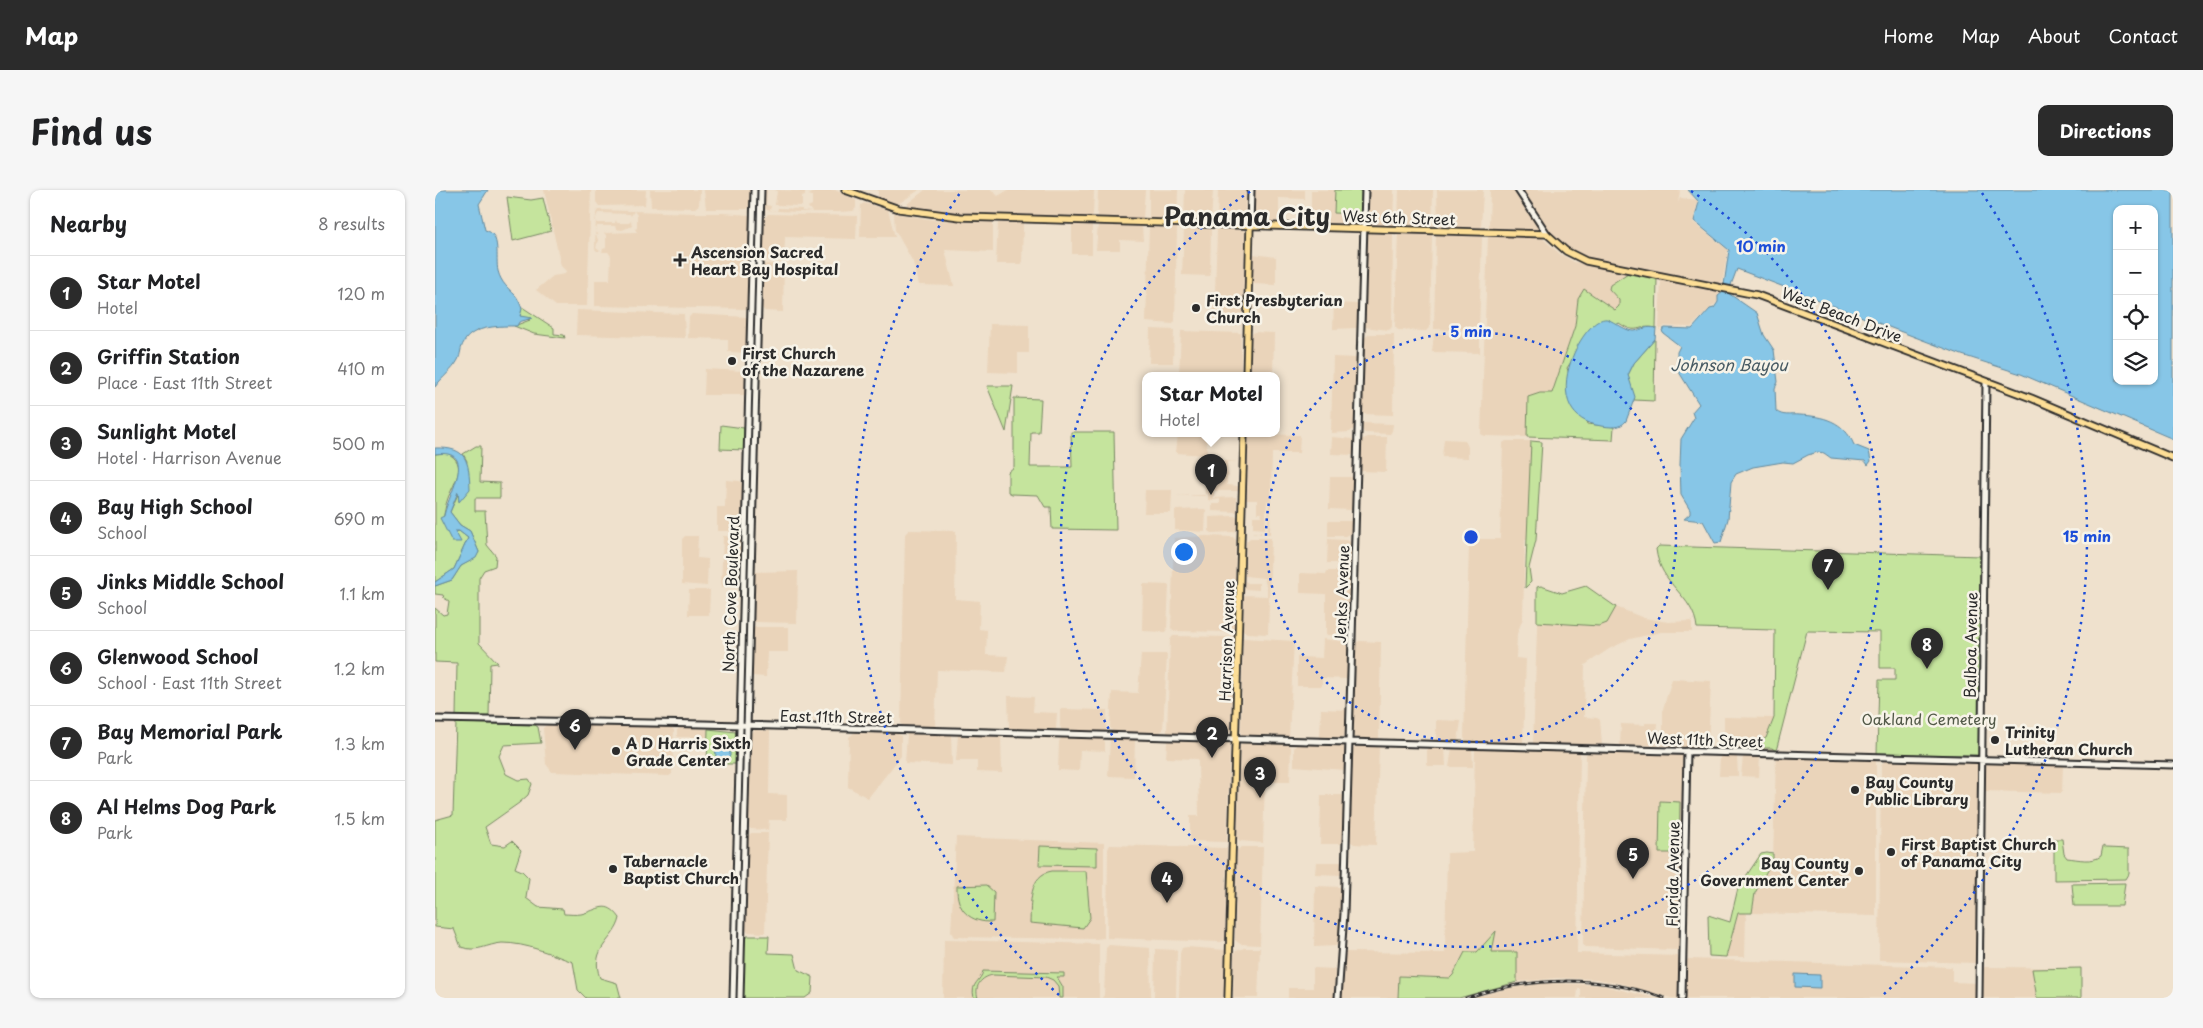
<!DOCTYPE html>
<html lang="en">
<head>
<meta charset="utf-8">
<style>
  :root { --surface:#fff; --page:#f6f6f6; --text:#202124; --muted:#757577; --line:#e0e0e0; --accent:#2b2b2b }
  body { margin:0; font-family:"Playpen Sans",sans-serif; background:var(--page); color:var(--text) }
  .controls { position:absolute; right:15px; top:15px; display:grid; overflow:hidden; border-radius:10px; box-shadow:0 1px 4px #0004 }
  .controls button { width:45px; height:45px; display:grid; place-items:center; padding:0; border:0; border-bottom:1px solid var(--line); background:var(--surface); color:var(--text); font:25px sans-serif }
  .you { position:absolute; left:748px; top:361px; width:18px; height:18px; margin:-12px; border:4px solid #fff; border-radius:50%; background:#1a73e8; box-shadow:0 0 0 8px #1a73e833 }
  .badge { display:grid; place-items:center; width:32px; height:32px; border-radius:50%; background:var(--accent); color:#fff; font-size:16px; font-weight:700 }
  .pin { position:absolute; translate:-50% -41px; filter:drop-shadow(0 1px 2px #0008) }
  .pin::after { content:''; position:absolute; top:26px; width:18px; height:15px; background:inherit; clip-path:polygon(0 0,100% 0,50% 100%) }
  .popup { position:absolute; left:707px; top:182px; width:138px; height:65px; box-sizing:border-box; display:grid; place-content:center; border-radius:10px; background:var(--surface); filter:drop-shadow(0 1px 4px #0005); font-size:16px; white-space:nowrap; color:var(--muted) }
  .popup b { font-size:19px; color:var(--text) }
  .popup::after { content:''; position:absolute; left:50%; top:100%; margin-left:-10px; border:10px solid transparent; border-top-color:var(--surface) }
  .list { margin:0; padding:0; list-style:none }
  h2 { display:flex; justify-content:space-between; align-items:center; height:65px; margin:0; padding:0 20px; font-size:21px }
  h2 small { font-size:16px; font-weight:400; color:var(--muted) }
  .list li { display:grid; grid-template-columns:32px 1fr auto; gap:15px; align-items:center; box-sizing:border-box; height:75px; padding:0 20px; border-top:1px solid var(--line) }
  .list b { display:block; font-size:19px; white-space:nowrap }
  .list p { margin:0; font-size:16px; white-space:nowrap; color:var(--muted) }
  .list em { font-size:16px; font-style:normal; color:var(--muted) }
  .icon { flex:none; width:28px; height:28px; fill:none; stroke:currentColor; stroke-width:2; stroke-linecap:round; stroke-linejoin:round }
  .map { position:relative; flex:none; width:1738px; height:808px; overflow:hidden; border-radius:10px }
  header { display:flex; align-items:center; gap:30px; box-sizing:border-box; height:70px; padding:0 25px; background:var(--accent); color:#fff }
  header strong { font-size:24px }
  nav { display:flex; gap:28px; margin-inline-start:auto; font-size:18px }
  .intro { display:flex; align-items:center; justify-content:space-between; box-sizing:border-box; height:120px; padding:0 30px }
  h1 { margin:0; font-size:35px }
  .button { padding:12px 22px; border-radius:10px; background:var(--accent); color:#fff; font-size:18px; font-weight:700 }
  main { display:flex; gap:30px; padding:0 30px }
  aside { flex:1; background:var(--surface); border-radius:10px; box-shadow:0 1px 4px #0004 }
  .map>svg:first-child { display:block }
  .built { fill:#ead4ba; fill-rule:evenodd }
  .green { fill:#c5e49d; stroke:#788864 }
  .water { fill:#87c6e7; stroke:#62889c; fill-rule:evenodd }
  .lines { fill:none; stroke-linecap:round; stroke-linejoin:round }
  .secondary-casing { stroke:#2b2b2b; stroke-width:9 }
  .primary-casing { stroke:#2b2b2b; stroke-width:9 }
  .secondary { stroke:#f7f3e8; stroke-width:5 }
  .primary { stroke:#fdde96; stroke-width:5.5 }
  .rail-casing { stroke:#2b2b2b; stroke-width:3 }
  .rail { stroke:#f7f3e8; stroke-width:1; stroke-dasharray:4; stroke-linecap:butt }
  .ring { fill:none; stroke:#1d4ed8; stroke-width:2.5; stroke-dasharray:2.5 5 }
  .poi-dot { fill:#2b2b2b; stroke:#f7f3e8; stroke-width:2 }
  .labels { text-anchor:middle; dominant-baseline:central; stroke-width:5; stroke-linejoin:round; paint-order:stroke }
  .street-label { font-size:15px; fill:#2b2b2b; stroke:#f7f3e8 }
  .poi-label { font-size:15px; font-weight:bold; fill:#2b2b2b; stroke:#f7f3e8; text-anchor:start }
  .park-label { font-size:15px; fill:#525948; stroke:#f7f3e8 }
  .water-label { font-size:16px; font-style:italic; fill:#475a63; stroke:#f7f3e8 }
  .town-label { font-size:25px; font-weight:bold; fill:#2b2b2b; stroke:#f7f3e8 }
  .centre { fill:#1d4ed8; stroke:#f7f3e8; stroke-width:2.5 }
  .ring-label { font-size:15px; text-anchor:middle; font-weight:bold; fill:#1d4ed8; stroke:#f7f3e8; stroke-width:5; stroke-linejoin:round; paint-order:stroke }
</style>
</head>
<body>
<header>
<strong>Map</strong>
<nav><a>Home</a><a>Map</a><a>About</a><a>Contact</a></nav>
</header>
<div class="intro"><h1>Find us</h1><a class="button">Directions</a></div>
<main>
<aside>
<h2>Nearby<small>8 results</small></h2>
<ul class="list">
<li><span class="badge">1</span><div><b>Star Motel</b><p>Hotel</p></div><em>120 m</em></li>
<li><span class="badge">2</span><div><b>Griffin Station</b><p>Place · East 11th Street</p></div><em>410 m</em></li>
<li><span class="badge">3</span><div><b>Sunlight Motel</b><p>Hotel · Harrison Avenue</p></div><em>500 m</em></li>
<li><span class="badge">4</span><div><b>Bay High School</b><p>School</p></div><em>690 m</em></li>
<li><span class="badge">5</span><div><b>Jinks Middle School</b><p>School</p></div><em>1.1 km</em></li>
<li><span class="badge">6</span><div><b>Glenwood School</b><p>School · East 11th Street</p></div><em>1.2 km</em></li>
<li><span class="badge">7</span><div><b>Bay Memorial Park</b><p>Park</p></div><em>1.3 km</em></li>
<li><span class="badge">8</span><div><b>Al Helms Dog Park</b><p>Park</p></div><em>1.5 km</em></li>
</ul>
</aside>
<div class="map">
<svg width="1738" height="808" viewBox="0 0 1738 808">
  <rect width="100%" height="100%" fill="#efe1cd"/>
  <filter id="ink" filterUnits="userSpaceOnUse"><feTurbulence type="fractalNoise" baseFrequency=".02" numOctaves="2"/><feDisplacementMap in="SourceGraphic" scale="10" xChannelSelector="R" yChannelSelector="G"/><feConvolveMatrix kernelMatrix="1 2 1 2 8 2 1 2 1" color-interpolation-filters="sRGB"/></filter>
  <g filter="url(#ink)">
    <path class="built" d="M109,0H156L152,116H121L101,100L118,86L130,84L131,81L126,76Z
      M161,0H211L210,15L164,16L161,12Z
      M215,0H265L264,15L260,18L216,17Z
      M269,0H316V16L312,19H271Z
      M329,0H332L331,15L336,16L335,20L342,21L343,18L367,19V21L377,22L373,17L377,15V6L374,5L382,0H400L421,10V18L418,21L403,22H365L343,21L332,20L328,16Z
      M340,0L370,1V5L367,6V16L340,15L342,1Z
      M443,0H484L463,14L443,9Z
      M490,0H557L563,6L573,0H659L658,24L657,28L547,25L500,22L473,16L472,14Z
      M663,0H710L708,28H662Z
      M714,0H743L742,30L714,29Z
      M750,0H778L776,31L749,30Z
      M783,0H811L810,31H782Z
      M820,0H870V9L844,8V33L820,32L818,12Z
      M876,0H900V23L926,24L925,35L876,34Z
      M933,0H959L958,36L932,35Z
      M964,0H998L997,37L963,36Z
      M1002,0H1048L1046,38H1003Z
      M1055,0H1080L1104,40L1054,38Z
      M1086,0H1245L1243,13L1245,8L1263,10L1258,32L1293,60L1287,94L1146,66L1131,57L1115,43Z
      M429,13L453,20L460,47H425L426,15Z
      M163,20L196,21L260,23H288L314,25L316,29L313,119L160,116V90H175L176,66L173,62H167L168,59L171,58V45L169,43L202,42L200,39L202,38V25L199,21L196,26L195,24L163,23L160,30L162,33H180L181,30L182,33H194L196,31L197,36L187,40L181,39L180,36H162L160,43L164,44L161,45L163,50L161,58L165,61H162L160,59L161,23Z
      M459,23L500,30L558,32V62L510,60L519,96L483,95L478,72L460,40Z
      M333,24L422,26L421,49L350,47L349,71L331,70L327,66L328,30Z
      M563,33H588L587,74H561Z
      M637,34L657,35V64H637Z
      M663,35L707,36L708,51L685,50V60H661Z
      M714,37L742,38L740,131L738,134L711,132Z
      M749,38L776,39L775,86L747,85Z
      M782,39H807L810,42L808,129L804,135L779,134Z
      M934,42L958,44L957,137L954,140L929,137L932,45Z
      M963,43L997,45L995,137L991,141L963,140L960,137Z
      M1001,45L1047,47L1044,141L999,139Z
      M1053,46L1106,47L1125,64L1139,72L1193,83L1175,95L1174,99L1184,110V116L1180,121L1161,106L1143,109L1140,136L1117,203H1105L1093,207L1092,247L1050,246L1046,244Z
      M818,64L841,67V95L817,94Z
      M330,74L349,75L348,122L330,121L327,118V79Z
      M1226,89L1285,100L1282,112L1256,137L1230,136L1224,140Z
      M899,113L923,114L922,138L898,139Z
      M142,120L249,124L250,148L141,145Z
      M257,124L312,127L313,163L293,162V149L253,148L254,127Z
      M555,134L594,135V163H583V183L553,182Z
      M715,139L739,140L738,173H714Z
      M746,141L806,143V186H744Z
      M819,142L839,143L838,186H815L816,145Z
      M935,144H959L958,225L927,224L929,148Z
      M999,144L1043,145L1045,147V163L997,162Z
      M898,167L921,168L919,238L915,242L897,243L896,241Z
      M270,179L310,181L312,185L311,205H269Z
      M927,233L958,234L957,241L955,244L930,243L927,240Z
      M743,244H772L771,306L740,305H770L771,265L741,263Z
      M819,244L865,245L864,263H837L835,344H817L815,343L824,344L826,341V344H832L833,336L834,311H832L830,339L818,338V326H826L827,323H822V310H812L813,247Z
      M897,247L918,249L919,265L896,264Z
      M933,247H952L951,282L925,281L926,250Z
      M1009,249L1030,250L1033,257V268L1007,267Z
      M1071,251H1096L1094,350H1090L1088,428L1082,444L1081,468L1091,469L1088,553L1032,551L1029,548L1034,354L1042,349H1065L1068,253Z
      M777,270L802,272H792V282L794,286L792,287V295L803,296V301H779V308L801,307L802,322L777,321V314H785V309L773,311V294L776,296Z
      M895,287H918L917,320L894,319Z
      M291,290L305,291L308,294L307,338L303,341H282V317H290Z
      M710,300H737L736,323H709Z
      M769,319L771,320L770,342L740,340V320Z
      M799,326L802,327V339L799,342L777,343L774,341V327Z
      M893,331H917L916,343L910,346H893Z
      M474,340L521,341L520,409L545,411L544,439L552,440L551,465L573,466L571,482L502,480L500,538L470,537L466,534L470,344Z
      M250,346H263L262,368L273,369L272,396L247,394V349Z
      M288,346H304L306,350L305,393L302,396L286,397Z
      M771,346L798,347L801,350L799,439L794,442L738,441L736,438L739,348Z
      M815,348H836L833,444L812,443L808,440L811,352ZM810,386L829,388L832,399V406L809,405L810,399L824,400V393H813L810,391Z
      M893,349L910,350L916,352V373H892Z
      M363,381L362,433L319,432L317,430L318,382Z
      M892,381H916L914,442L911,445H891V404L865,403V383L891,384Z
      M708,394L734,395L732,439L730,442L707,441Z
      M1151,396L1181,417L1209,428L1233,432L1257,431V442H1226L1195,449L1174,459L1150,475L1149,527L1162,528L1165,530L1167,555L1098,553L1103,412L1150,414Z
      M254,400H275L274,425H253Z
      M353,437V462H332L331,487L317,486V439L320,437Z
      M738,446L794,447L798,450L796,540L794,543H732L735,450Z
      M808,448L859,451L854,547L810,546L806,544Z
      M888,449L913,452V489L887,488V496H862V467L887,468Z
      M924,451L946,452L944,549H921L918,546L920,454Z
      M706,464H732L728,540L724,543L678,542L675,537L677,502L703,503Z
      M1237,489L1276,491L1273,558L1232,557L1228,555V519Z
      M573,506L599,507L598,522L622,523L621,539L617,541L574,539Z
      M625,519L672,520L671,541H627L625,536Z
      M886,519L912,520L909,547L885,548Z
      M1289,527L1339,528L1338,560L1289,559Z
      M1001,530L1026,531L1023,551H1001Z
      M1210,533H1223L1221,555L1185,556L1186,534L1210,535Z
      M112,535L236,537L239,540L237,584L234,586L117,582L111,574L108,538Z
      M246,537L273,539V547H242V540Z
      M320,540L335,541L334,604L352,605V630H334L333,640L316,639L312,636L316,543Z
      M419,543L463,544L466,546V566L433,608L413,597L414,547Z
      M472,544L516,545L517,575L470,573Z
      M523,545L566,547L567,583L542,582V571H521Z
      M626,548H667L670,552V561L645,560L644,581L623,580L624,552Z
      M700,549L699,587L673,586L675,550Z
      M734,550L792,552L795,554L792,652L755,651V626H764L763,569L731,568L732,553Z
      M809,552L852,553L856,557L855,592H830L828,653L805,651L802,648L805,556Z
      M862,554L907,555L910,559V580L859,576V558Z
      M922,555H944L941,655L919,654L915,651L917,560Z
      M992,557L1010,558L1011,576H992Z
      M1017,558H1037L1038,577H1014Z
      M1040,558L1145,562L1142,763L1243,766L1244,769V808H1236L1188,794L1161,789L1122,788L1082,792V763L1057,762L1060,742L1042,763L1025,770L1018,785L1015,788L964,786L963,808H906L910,762L1010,763L1012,663L1038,662Z
      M1154,561L1248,565L1246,757L1243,760L1151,757L1148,755L1151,565Z
      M1285,565L1302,566L1303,586H1284Z
      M1308,566H1325L1324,587L1306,586Z
      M1341,567L1441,571V726L1317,723L1320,703L1338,669Z
      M1450,570L1541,573L1544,575L1542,771L1540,773L1444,770L1446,576Z
      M1551,573L1628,575L1627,603L1549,601V577Z
      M886,605H909L908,651L904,654H885Z
      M316,643H333L330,743L313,742L310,739L312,648Z
      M521,647L669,653V748L661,749L519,747L516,742Z
      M675,655L792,658L790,750L786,752L672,748L673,659Z
      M807,657H828L825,755L805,754L800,750L802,660Z
      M881,672H907V685L880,684Z
      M880,696L907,697L903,753L901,756L879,757Z
      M1303,723H1311L1310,767H1291Z
      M509,750L664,754V808H508Z
      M674,755L715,758L716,808H667L669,805L671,758Z
      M752,757L790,760L789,808H744L745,763L747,758Z
      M809,758H825L823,808H798L799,762Z
      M720,759L742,760L741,808H719Z
      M1253,769L1517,777V792L1542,793V808H1250L1251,772Z
      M1550,777L1646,778L1645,808H1546V780Z
      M878,778L900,779L899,808H853V798H878Z
      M1110,793L1166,795L1220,808H1146V799H1143L1142,808H1036L1071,799Z"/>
    <path class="green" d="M900,0H926V24L899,23Z
      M72,7L96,10L108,8L116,41L78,51Z
      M1193,83L1222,88L1221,138C1202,134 1203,146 1184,133L1140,166L1132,178L1152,234L1179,237L1178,250L1092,247L1093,207L1105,203H1117L1140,136L1143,109L1149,99L1180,120L1184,116V110L1174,99L1175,95Z
      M87,117L119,138V144L129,145L130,148L99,144L79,136L95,130L85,126Z
      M1220,149L1219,211L1199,210L1193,185L1199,173Z
      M552,196H578L571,242Z
      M579,208L606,209L604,242H596L595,277H637L636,242H679L681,340L617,339L616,317H610L603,305L577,304L573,302V282L579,277Z
      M286,235L309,238V260L285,259Z
      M1096,251L1107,252L1101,350L1094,378L1096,392L1090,398Z
      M41,256H46L45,292L65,293V308H40V321H50L52,355L61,366L60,376L49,380L44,388V453L63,473L55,474L54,527H21L22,473L0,472V418L8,425L12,424L14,411L9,408L8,405L0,404V396L17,390L26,376L40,368L44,362L35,341L25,335L15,322L24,302V311L32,271L28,264Z
      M12,263C34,274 19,292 13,308C10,315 10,324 7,331L14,341L15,347L20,342L24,341L33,348L19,379L0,392V264Z
      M1224,356L1545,366L1544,565L1442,564L1444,490H1460V478H1445V442L1372,441L1341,561L1337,558H1328L1327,550L1331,548L1339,528L1340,440L1262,438C1259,405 1225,396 1221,359Z
      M1106,396L1127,403L1151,396L1181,417L1172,433L1164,436L1102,432V397Z
      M21,533L100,535L103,537L106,553L69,555L64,566L71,584L83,590L94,589L97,594L93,605L84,613L50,637L56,654L70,656L77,651L86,660L80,678L87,681L94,688L91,708L103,717L128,719L129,724C134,724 140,725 146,724C164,720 171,709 185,728C180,751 154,757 165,788L182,793L186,808H151L143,800L138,772C115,764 92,753 67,753C52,754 42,763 26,757L19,739L0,737V630L18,625Z
      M273,539L301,542V574H272Z
      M1225,611L1245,612L1244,663H1224Z
      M1619,649H1627L1629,664L1632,668C1643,669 1657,673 1666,666L1668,656L1671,658L1694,659V684L1691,689L1619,690Z
      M605,656L662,658V676L604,675Z
      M1332,663L1338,664V669L1320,703L1317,723H1303L1291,767L1274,766L1273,725L1295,732L1303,698L1326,664Z
      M617,681H651L655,728L648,738L595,733C596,714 593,685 617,681Z
      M1690,693L1687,716H1639L1637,694Z
      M551,695L559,702L558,732C535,733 521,720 522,696Z
      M1061,741L1057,762H1082V792L1024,808H963L964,786L1015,788L1018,785L1030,762H1042Z
      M312,746H334L333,763L359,764L363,780L378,787L377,803L370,808H308L309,751Z
      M1646,778V808H1602L1597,779Z
      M548,781L629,783V787H622L628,797V808H624L623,796L618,790L611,787L558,785C546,787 539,796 543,808H539C535,792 546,792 548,781Z"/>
    <path class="water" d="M0,0H53L44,14L50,40C67,44 60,68 63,81C66,93 74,99 80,105C83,108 86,116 87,119L85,126L97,128L84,132L82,136C67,136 38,135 29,152C25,158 26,164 23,170C17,181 7,187 0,197Z
      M1253,0H1738V249L1586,184L1527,165L1302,79L1293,103L1322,123L1329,145L1339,160L1343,192L1340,198L1341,221C1348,227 1355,224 1364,225C1388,226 1409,231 1419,255L1434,261L1436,271L1433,275L1430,271L1396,268L1389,263L1383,262L1373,265L1358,273L1348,272L1318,277L1301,284L1296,292L1293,329L1286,352L1280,353L1268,331L1249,329L1255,324V320L1246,305L1245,275L1246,249L1259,228L1257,222L1264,214L1242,179V162L1245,156L1228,143L1227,140L1230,138L1257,139L1275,119L1279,118L1283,112V106L1288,102L1294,60L1259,31L1264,12ZM1682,19H1719V191H1682Z
      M1172,129C1180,132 1192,142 1200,141C1208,139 1212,136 1221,138L1220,149L1199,173L1193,185L1200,207L1191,231C1185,239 1175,237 1166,236C1097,225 1148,125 1172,129Z
      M0,258C32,257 34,270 35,299L24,312L23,302L15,322L25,335L35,341L44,362L41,368L26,376L17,390L0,396V392L19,379L33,348L24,341H20L26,352H17L5,328L9,326C12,306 45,258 0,264Z
      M285,546L295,549V566L291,569L281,567L280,550Z
      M1360,784L1385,785V798L1360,797Z"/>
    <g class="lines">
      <defs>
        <path id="secondary" d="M1083,0L1112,44
          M815,36L816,0
          M0,529L268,534L1738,575
          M298,808L319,0
          M305,808L326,0
          M903,808L909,723L930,0
          M1247,808L1252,561
          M1544,808L1551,192"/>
        <path id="primary" d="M410,0L464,19L525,27L1112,44L1131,61L1151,71L1322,105L1596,208L1738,268
          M811,186L815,36
          M793,808L809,244"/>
      </defs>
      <use href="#secondary" class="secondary-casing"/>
      <use href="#primary" class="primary-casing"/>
      <use href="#secondary" class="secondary"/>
      <use href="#primary" class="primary"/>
      <defs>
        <path id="rail" d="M1031,808C1095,786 1165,785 1229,808"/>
      </defs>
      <use href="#rail" class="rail-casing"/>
      <use href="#rail" class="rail"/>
    </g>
  </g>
  <g class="ring">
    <circle cx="1036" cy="347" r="205"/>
    <path d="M1256 1A410 410 0 1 1 816 1"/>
    <path d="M624 805A616 616 0 0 1 525 3M1547 3A616 616 0 0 1 1448 805"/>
  </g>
  <g class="poi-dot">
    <path d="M242.5 62.5h5v5h5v5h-5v5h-5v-5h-5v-5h5z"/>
    <circle cx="761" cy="118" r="5"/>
    <circle cx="297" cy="171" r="5"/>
    <circle cx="1560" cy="550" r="5"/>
    <circle cx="181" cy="561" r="5"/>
    <circle cx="1420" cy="600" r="5"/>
    <circle cx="1456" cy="662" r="5"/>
    <circle cx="178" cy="679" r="5"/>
    <circle cx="1424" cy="681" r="5"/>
  </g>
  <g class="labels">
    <g class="street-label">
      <text transform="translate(964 27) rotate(2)">West 6th Street</text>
      <text transform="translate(1407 124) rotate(21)">West Beach Drive</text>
      <text transform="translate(295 404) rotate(-88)">North Cove Boulevard</text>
      <text transform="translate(906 404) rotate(-88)">Jenks Avenue</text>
      <text transform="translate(791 451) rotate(-88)">Harrison Avenue</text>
      <text transform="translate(1535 455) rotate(-89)">Balboa Avenue</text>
      <text transform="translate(401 526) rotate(1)">East 11th Street</text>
      <text transform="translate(1270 549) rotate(2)">West 11th Street</text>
      <text transform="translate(1237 684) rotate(-89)">Florida Avenue</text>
    </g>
    <g class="poi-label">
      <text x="256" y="61">Ascension Sacred<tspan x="256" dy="17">Heart Bay Hospital</tspan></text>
      <text x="771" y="109">First Presbyterian<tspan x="771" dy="17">Church</tspan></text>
      <text x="307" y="162">First Church<tspan x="307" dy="17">of the Nazarene</tspan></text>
      <text x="1570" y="541">Trinity<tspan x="1570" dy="17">Lutheran Church</tspan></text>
      <text x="191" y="552">A D Harris Sixth<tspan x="191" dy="17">Grade Center</tspan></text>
      <text x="1430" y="591">Bay County<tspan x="1430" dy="17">Public Library</tspan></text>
      <text x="1466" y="653">First Baptist Church<tspan x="1466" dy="17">of Panama City</tspan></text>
      <text x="188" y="670">Tabernacle<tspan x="188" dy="17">Baptist Church</tspan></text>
      <text x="1414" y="672" text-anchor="end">Bay County<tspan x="1414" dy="17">Government Center</tspan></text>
    </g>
    <g class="park-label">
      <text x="1494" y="528">Oakland Cemetery</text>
    </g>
    <g class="water-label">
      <text x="1294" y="174">Johnson Bayou</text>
    </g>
    <g class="town-label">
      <text x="812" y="26">Panama City</text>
    </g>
  </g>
  <circle cx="1036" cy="347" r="8" class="centre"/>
  <g class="ring-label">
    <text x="1326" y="62">10 min</text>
    <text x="1036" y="147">5 min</text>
    <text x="1652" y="352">15 min</text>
  </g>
</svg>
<div class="controls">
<button>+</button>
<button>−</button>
<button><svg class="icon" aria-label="locate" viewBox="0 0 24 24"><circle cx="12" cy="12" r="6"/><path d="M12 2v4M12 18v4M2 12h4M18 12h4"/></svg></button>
<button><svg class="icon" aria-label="layers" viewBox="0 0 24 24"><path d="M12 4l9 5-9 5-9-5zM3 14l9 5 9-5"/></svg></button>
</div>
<div class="you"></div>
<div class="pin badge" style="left:776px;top:305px">1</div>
<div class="popup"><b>Star Motel</b>Hotel</div>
<div class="pin badge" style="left:777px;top:568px">2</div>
<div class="pin badge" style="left:825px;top:608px">3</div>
<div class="pin badge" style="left:732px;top:713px">4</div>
<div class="pin badge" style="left:1198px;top:689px">5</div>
<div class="pin badge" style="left:140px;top:560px">6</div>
<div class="pin badge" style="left:1393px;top:400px">7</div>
<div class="pin badge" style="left:1492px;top:479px">8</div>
</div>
</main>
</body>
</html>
